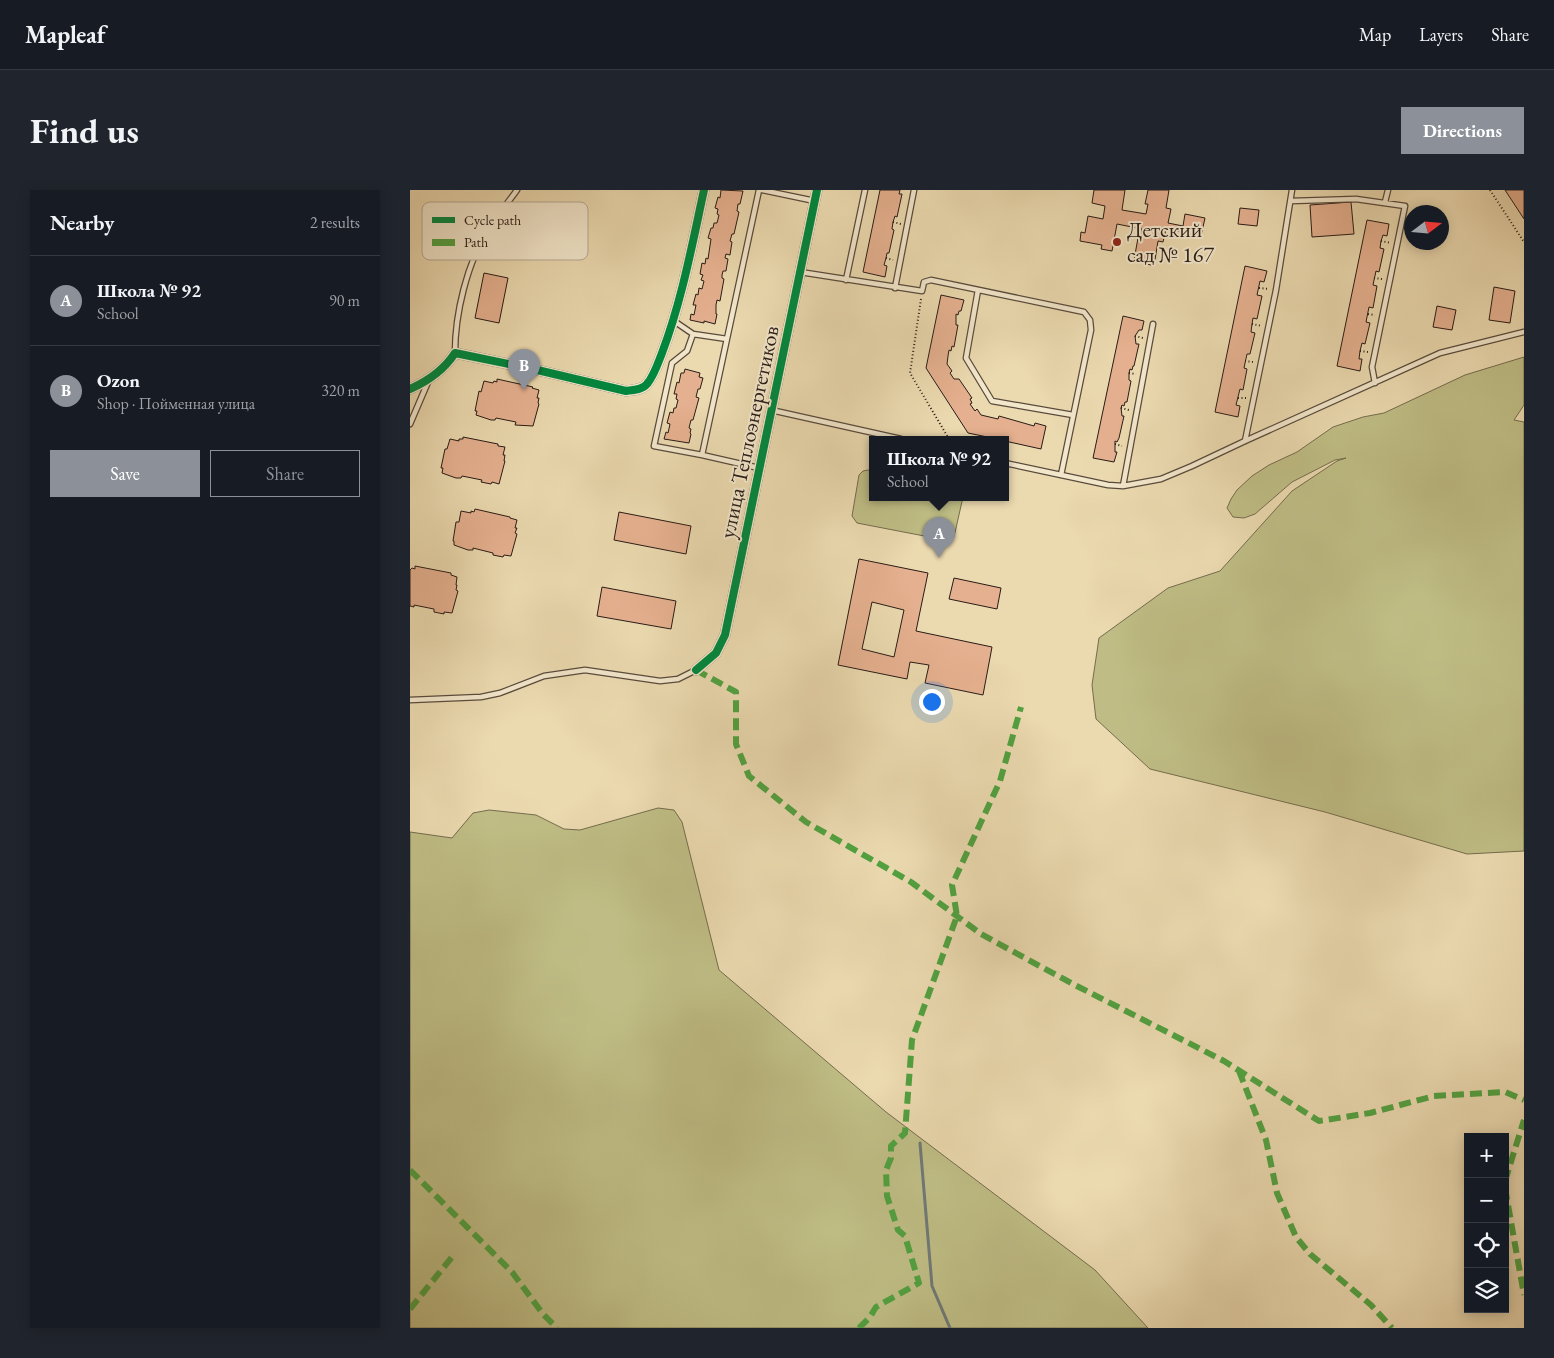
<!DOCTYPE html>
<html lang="en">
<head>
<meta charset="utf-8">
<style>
  :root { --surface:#171b24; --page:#20242c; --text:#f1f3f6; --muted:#9ea1a6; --line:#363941; --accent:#8c9099 }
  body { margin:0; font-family:"EB Garamond",serif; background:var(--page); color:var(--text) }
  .controls { position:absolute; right:15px; bottom:15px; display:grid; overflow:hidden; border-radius:0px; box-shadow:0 2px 12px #0003 }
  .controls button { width:45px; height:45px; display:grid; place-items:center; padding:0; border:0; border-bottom:1px solid var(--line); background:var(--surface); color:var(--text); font:25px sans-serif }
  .compass { position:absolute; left:994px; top:15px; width:45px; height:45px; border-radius:50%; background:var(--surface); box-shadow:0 2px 12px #0003; rotate:74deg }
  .you { position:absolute; left:521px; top:511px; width:18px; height:18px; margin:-12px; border:4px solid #fff; border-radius:50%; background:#1a73e8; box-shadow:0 0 0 8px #1a73e833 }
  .badge { display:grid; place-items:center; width:32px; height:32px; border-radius:50%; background:var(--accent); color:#fff; font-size:16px; font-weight:700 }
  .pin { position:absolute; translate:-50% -41px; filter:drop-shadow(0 1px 2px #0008) }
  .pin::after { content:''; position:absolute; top:26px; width:18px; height:15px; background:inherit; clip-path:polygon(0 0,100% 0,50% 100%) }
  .popup { position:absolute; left:459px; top:246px; width:140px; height:65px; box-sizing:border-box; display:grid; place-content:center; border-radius:0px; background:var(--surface); filter:drop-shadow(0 1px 4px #0005); font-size:16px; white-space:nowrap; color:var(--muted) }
  .popup b { font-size:19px; color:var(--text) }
  .popup::after { content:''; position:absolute; left:50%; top:100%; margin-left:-10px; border:10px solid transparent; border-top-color:var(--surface) }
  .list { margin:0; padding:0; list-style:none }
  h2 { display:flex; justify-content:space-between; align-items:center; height:65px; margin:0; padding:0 20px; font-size:21px }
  h2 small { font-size:16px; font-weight:400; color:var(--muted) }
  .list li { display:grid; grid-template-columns:32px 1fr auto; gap:15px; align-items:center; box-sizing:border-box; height:90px; padding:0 20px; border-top:1px solid var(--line) }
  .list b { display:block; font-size:19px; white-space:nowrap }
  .list p { margin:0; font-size:16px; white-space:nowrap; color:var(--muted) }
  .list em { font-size:16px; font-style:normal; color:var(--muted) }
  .actions { display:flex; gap:10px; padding:15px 20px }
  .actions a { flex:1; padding:11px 0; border:1px solid var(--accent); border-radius:0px; text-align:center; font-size:18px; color:var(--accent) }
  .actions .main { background:var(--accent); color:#fff }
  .icon { flex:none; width:28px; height:28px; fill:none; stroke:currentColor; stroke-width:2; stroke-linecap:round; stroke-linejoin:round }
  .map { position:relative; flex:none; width:1114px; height:1138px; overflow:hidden; border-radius:0px }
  header { display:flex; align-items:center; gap:30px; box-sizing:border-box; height:70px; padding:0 25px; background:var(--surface); border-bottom:1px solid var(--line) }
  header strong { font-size:24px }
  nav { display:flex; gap:28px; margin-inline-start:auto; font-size:18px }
  .intro { display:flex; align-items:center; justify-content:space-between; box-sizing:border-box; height:120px; padding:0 30px }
  h1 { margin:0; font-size:35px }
  .button { padding:12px 22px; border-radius:0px; background:var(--accent); color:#fff; font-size:18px; font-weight:700 }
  main { display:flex; gap:30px; padding:0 30px }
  aside { flex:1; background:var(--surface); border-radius:0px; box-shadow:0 2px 12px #0003 }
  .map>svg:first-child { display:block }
  .green { fill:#bfbd85; stroke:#746c4e }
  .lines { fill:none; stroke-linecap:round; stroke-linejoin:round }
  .stream { stroke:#6f7977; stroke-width:3 }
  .building { fill:#e5b08f; stroke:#281c16; fill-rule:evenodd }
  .service-casing { stroke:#594b3c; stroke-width:7 }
  .minor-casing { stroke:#594b3c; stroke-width:11 }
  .path { stroke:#281c16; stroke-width:2; stroke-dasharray:1 2.5; stroke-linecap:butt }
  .service { stroke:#f2e6cb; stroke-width:4.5 }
  .minor { stroke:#f2e6cb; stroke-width:9 }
  .quiet { stroke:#51a140; stroke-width:6; stroke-dasharray:12 6; stroke-linecap:butt }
  .cycleway-casing { stroke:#f2e6cb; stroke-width:11 }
  .cycleway { stroke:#00873e; stroke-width:8 }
  .poi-dot { fill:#8f2418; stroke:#f2e6cb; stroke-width:2 }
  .labels { text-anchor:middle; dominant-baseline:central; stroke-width:4; stroke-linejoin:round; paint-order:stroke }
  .poi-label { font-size:22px; fill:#281c16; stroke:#f2e6cb; text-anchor:start }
  .street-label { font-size:22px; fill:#281c16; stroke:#f2e6cb }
  .key { fill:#f2e6cb; stroke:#b5a995; stroke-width:1 }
  .key-label { font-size:14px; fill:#281c16 }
</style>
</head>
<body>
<header>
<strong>Mapleaf</strong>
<nav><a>Map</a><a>Layers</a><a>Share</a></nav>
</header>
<div class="intro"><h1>Find us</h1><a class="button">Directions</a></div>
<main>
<aside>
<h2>Nearby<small>2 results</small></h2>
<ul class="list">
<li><span class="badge">A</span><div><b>Школа № 92</b><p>School</p></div><em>90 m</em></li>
<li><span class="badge">B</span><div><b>Ozon</b><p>Shop · Пойменная улица</p></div><em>320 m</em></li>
</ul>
<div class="actions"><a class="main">Save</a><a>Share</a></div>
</aside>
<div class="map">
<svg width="1114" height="1138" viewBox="0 0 1114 1138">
  <rect width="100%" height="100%" fill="#ebd9af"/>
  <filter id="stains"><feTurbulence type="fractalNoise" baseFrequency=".004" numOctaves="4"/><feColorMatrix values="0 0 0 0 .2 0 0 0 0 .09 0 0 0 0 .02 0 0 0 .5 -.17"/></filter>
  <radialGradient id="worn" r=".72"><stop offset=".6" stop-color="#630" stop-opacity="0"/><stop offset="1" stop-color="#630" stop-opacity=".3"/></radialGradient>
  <path class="green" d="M1114,167V215L1104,230L1114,232V661L1057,664L915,622L740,579L686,529L682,495L689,448L758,398L810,381L882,301L927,271L936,268L925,270L882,292L845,324L834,328L823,327L817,318L821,309L827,300L842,286L859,275L887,262L923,237L953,227L974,223L1055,185Z
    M458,280L463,281V307H553L544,347L541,350H535L447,333L442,326L449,285L453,281Z
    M248,618L264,620L272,632L309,780L476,922L685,1080L738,1138H0V642L42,648L63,623L79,620L126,625L154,639L170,640Z"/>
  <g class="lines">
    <path class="stream" d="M510,953L522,1096L540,1138"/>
  </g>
  <path class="building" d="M311,0L333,1L330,14H328L327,21L329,22L324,44H322L320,51L322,52L320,65L316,64L315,68L318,69L316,81H313L312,85V88L314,89L310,111L307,110L306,115V124H307L305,134L294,131V133L280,130L281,124L284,125L286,115H283L286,104L288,105L289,98L292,99L294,91L291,90L293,85L290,84L292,73L295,74L296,68L298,69L301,49L298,48L301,38H303L304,33H307L309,25L307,24L308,19L305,18L308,7L310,8Z
    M470,0H490L489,4H492L487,27L485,26L483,32L482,39L484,40L479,63H477L476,68L474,75L477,76L475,87L453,82Z
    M684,0H715L712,20L736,24L738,14H735L738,0H759L756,18L761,19L758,33L773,36L775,24L795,28L791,46L756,39L753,52L748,51L744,76L724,70L728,48L730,49L732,39L707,34L702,61L691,59L692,55L670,51L671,42L675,43L678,26L693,29L695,16L682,13Z
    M1095,0H1114V29Z
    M941,12L944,44L902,47L900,15Z
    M830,18L849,20L847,36L828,34Z
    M957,30L979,34L977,46L973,45L971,51L970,58L974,59L969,82L966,81L963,95L967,96L963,118L959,117L956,132L960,133L955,154L952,153L950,161L949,169H952L950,181L927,176Z
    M835,76L857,81L854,92L850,91L847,105L852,106L847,129L843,128L842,134L841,142L845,143L840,164H837L834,178L837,179L833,200L830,199L826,215L830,216L828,227L805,222Z
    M74,83L98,88L89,133L65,128Z
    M1084,97L1105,101L1100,133L1079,130Z
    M531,105L554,110L551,121H549L548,125L546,124V135H548L544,157L542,156L541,161L539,160L538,166L537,174L542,181L540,183L544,189H549L562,208L560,209L562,213L560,214L565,221L567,219L571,225L588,229L589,226L624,236L625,233L636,236L631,259L595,251V249H587L558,243L516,178Z
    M1027,116L1046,120L1042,140L1023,137Z
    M713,126L734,131L732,140H729L725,146L726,154H729L724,176H723L722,180L720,179L719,183V190L721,191L717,212H715L714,216L712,215L711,218L712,226H714L709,248L707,252L705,251V262H707L704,272L683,268Z
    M275,179L290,183L289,187L293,188L290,199H288L286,207L289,208L283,230H281L279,238L281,239L280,243L281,244L279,253L254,249L256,242L258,243L260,234L257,233L260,222L263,223L264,218H266L268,210L266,209L267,204H264L267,192L269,193L271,183H274Z
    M87,189L123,197L122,198L129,200L127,208H129L128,213L129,214L123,236L105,235L106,232L86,228L85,230H81L66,225L67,221H65L69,201L71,202L74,191L83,193L84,191L87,192Z
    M53,247L88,254V256L95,257L93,265H95L94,271H95L89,294L82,292L81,294L71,292L72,290L52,286L51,288H46L32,283L33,278H31L35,259H37L40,249L49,251V249H53Z
    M65,319L100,327V328L107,330L105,338H107L105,343L107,344L101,366L94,365L93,367L83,365V363L63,358V360H58L44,355V351H43L46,332H49L51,321L61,323V321L64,322Z
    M209,322L281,336L276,364L204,350Z
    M449,369L518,383L506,441L582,457L573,505L515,493L519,475L500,472L497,489L428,475ZM462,412L494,420L484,467L452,459Z
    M5,376L41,383V385L47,387L46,395H47L46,400L48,401L42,423L34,422V424L24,422V419L4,415V417L0,416V380L2,378L5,379Z
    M544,388L591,398L587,419L539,409Z
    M192,397L266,411L261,439L187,426Z"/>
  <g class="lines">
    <defs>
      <path id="service" d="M349,0L292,265L349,278
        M352,0L405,11
        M881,11L946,9L995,16L962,177L965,193
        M975,12L978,0
        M390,82L512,101L514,92L521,90L674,122L680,130L681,140L651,285
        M436,90L455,0
        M485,98L504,0
        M568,100L556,168L582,211L663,225
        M264,131L283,144L317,149
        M283,144L277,161L262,173L244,256L292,265
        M45,163C45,123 57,75 77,41C86,26 98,13 107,0
        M361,220L491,249
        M0,234L18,192
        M835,251L866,100L882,0
        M595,273L698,295L713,296L751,289L782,276L835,251L1030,163L1114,142
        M713,296L743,134
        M0,510L71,507L90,503L134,486L175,480L250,491L268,489L286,480"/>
      <path id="minor" d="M0,199C18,191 34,180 45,163L123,179L216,201C223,200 232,200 237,194C244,186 248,173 252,163C272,110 282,55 294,0
        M286,480L306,463L315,445L407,0"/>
    </defs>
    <use href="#service" class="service-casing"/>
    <use href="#minor" class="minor-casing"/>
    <path class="path" d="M1080,0L1114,52
      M483,32L491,34
      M971,51L981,53
      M476,68L483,70
      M964,88L972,89
      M849,98L859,99
      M511,109L500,183L539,249
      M958,124L965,125
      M842,134L852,136
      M725,146L733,148
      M950,161L958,162
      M835,171L843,172
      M719,183L726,184
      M828,208H836
      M711,218L719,220
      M705,254L712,256"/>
    <use href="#service" class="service"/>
    <use href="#minor" class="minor"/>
    <path class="quiet" d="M286,480L326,502V554L339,586L396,632L501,692L571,744L661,793L814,871L909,931L960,923L1024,906L1095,902L1114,910
      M829,881L856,950L867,1003L886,1047L900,1064L961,1115L982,1138
      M0,980L102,1082L133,1124L147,1138
      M1095,991L1114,930
      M1095,998L1114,1105
      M0,1119L42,1067
      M449,1138L460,1127L466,1117L509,1093L495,1046L488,1040L477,1006L476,980L481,968V956L495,943L502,850L547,726L542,695L590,591L611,517"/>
    <defs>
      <path id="cycleway" d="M0,199C18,191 34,180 45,163L123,179L216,201C223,200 232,200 237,194C244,186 248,173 252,163C272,110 282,55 294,0
        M286,480L306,463L315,445L407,0"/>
    </defs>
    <use href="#cycleway" class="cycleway-casing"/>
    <use href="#cycleway" class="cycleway"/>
  </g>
  <circle class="poi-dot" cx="707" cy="52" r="5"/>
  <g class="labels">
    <g class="poi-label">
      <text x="717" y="39">Детский<tspan x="717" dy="25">сад № 167</tspan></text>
    </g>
    <g class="street-label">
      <text transform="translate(339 242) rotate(-78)">улица Теплоэнергетиков</text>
    </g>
  </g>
  <rect x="12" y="12" width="166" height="58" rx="8" class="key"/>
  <rect x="22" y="27" width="23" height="6" fill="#00873e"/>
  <rect x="22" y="49" width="23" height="7" fill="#51a140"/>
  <g class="key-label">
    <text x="54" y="35">Cycle path</text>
    <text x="54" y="57">Path</text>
  </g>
  <rect width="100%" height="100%" filter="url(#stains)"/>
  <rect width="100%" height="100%" fill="url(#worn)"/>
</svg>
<div class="controls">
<button>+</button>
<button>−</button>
<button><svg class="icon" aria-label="locate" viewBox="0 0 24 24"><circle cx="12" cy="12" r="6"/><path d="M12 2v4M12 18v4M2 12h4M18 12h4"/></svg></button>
<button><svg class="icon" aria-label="layers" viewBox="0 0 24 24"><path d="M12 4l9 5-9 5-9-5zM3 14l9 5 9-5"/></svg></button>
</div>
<svg class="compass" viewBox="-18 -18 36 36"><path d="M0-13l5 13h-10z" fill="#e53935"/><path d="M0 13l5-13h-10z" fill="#9ea1a6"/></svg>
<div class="you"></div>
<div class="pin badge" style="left:529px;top:368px">A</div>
<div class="popup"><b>Школа № 92</b>School</div>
<div class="pin badge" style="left:114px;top:200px">B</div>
</div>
</main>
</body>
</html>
